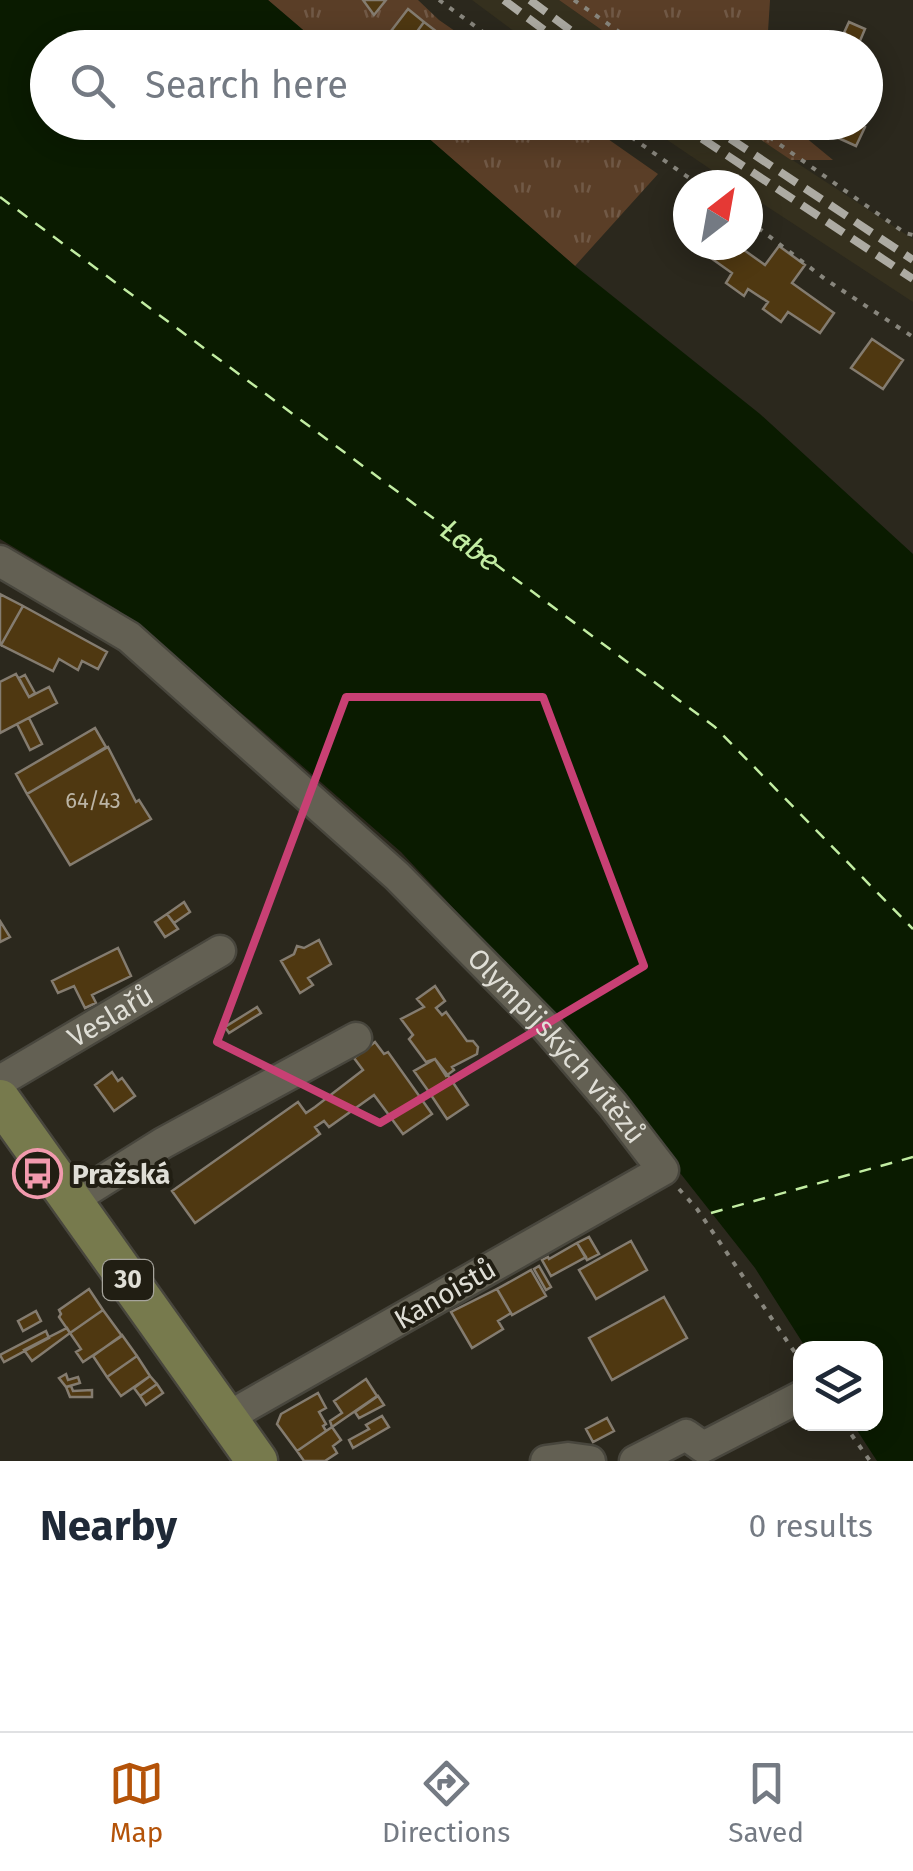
<!DOCTYPE html>
<html lang="en">
<head>
<meta charset="utf-8">
<style>
  :root { --surface:#fff; --page:#f6f6f7; --text:#1f2937; --muted:#747a83; --line:#e0e1e3; --accent:#b45309 }
  body { margin:0; font-family:"Fira Sans",sans-serif; background:var(--page); color:var(--text) }
  .controls { position:absolute; right:30px; bottom:30px; display:grid; overflow:hidden; border-radius:20px; box-shadow:0 5px 25px #0003 }
  .controls button { width:90px; height:90px; display:grid; place-items:center; padding:0; border:0; border-bottom:2px solid var(--line); background:var(--surface); color:var(--text); font:50px sans-serif }
  .compass { position:absolute; left:673px; top:170px; width:90px; height:90px; border-radius:50%; background:var(--surface); box-shadow:0 5px 25px #0003; rotate:31deg }
  .list { margin:0; padding:0; list-style:none }
  h2 { display:flex; justify-content:space-between; align-items:center; height:130px; margin:0; padding:0 40px; font-size:42px }
  h2 small { font-size:32px; font-weight:400; color:var(--muted) }
  .icon { flex:none; width:55px; height:55px; fill:none; stroke:currentColor; stroke-width:2; stroke-linecap:round; stroke-linejoin:round }
  .map { position:relative; flex:none; width:913px; height:1461px; overflow:hidden }
  .search { position:absolute; background:var(--surface); box-shadow:0 5px 25px #0003; left:30px; right:30px; top:30px; height:110px; display:flex; align-items:center; gap:25px; box-sizing:border-box; padding:0 35px; border-radius:55px; color:var(--muted); font-size:38px }
  .sheet { height:270px; background:var(--surface) }
  nav { display:flex; justify-content:space-around; align-items:center; box-sizing:border-box; height:140px; border-top:2px solid var(--line); background:var(--surface); font-size:28px; color:var(--muted) }
  nav a { display:grid; justify-items:center; gap:5px }
  nav .on { color:var(--accent) }
  .map>svg:first-child { display:block }
  .built { fill:#35301e }
  .grass { fill:url(#grass-tufts) }
  .water { fill:#0a1b00 }
  .lines { fill:none; stroke-linecap:round; stroke-linejoin:round }
  .ferry { stroke:#c2eda2; stroke-width:2.5; stroke-dasharray:12 10; stroke-linecap:butt }
  .building { fill:#4f3811; stroke:#847c70; stroke-width:2.5 }
  .minor-casing { stroke:#48463d; stroke-width:35 }
  .major-casing { stroke:#48463d; stroke-width:45 }
  .path { stroke:#88867d; stroke-width:4; stroke-dasharray:5 8; stroke-linecap:butt }
  .minor { stroke:#636053; stroke-width:30 }
  .major { stroke:#777a4d; stroke-width:40 }
  .rail { stroke:#adaba3; stroke-width:8; stroke-dasharray:20 10; stroke-linecap:butt }
  .marked { fill:none; stroke:#c84074; stroke-width:8; stroke-linejoin:round }
  .labels { text-anchor:middle; dominant-baseline:central; stroke-width:8; stroke-linejoin:round; paint-order:stroke }
  .number-label { font-size:22px; fill:#bbb4a5 }
  .shield { fill:#211e13; stroke:#a6a49c; stroke-width:2.5 }
  .shield-label { font-size:25px; font-weight:bold; fill:#dfded6 }
  .street-label { font-size:28px; fill:#dfded6; stroke:#211e13 }
  .poi-label { font-size:28px; font-weight:bold; fill:#dfded6; stroke:#211e13; text-anchor:start }
  .water-label { font-size:30px; font-style:italic; fill:#c2eda2; stroke:#211e13 }
</style>
</head>
<body>
<div class="map">
<svg width="913" height="1461" viewBox="0 0 913 1461">
  <defs>
    <pattern id="grass-tufts" width="24" height="20" patternUnits="userSpaceOnUse" patternTransform="scale(2.5)"><rect width="24" height="20" fill="#5a3e27"/><path d="M3 7l-1-3M5 7V3M7 7l1-3M15 17l-1-3M17 17v-4M19 17l1-3" fill="none" stroke="#715946"/></pattern>
  </defs>
  <rect width="100%" height="100%" fill="#2b281d"/>
  <path class="built" d="M472,0H559L626,47H535Z
    M642,123H736L913,239V302L748,194V185H734Z"/>
  <path class="grass" d="M268,0H418L439,20L478,47H323Z
    M559,0H770L767,47H626Z
    M411,123H585L658,174L575,266Z
    M736,123H788L833,160H791Z"/>
  <path class="water" d="M0,0H268L323,47L48,48V122L411,123L575,266L760,414L913,554V1461H877L853,1424H876V1348H806L755,1268L569,1032L401,852L253,723L118,610L0,539Z"/>
  <g class="lines">
    <g class="ferry">
      <path id="s1" d="M0,197L715,727L913,929"/>
      <path d="M711,1213L913,1157"/>
    </g>
  </g>
  <path class="building" d="M363,0H386L374,15Z
    M408,9L424,22L405,48H378Z
    M424,22L458,48H405Z
    M849,22L865,29L857,48H837Z
    M840,122H856L865,127L856,146L834,136Z
    M705,245H737L765,265L779,246L805,265L792,283L834,313L820,333L788,312L781,322L763,309L768,302L748,289L744,296L726,283L732,273L701,251Z
    M872,339L903,360L883,389L851,368Z
    M0,594L23,606L1,645L0,644Z
    M23,606L107,652L98,669L82,661L78,670L59,659L53,671L1,645Z
    M16,674L29,697L49,687L57,703L0,733V682Z
    M25,675L35,693L29,697L19,678Z
    M29,718L42,744L30,750L17,724Z
    M95,728L106,747L27,794L16,774Z
    M108,747L136,802L139,800L151,819L70,865L27,794Z
    M184,902L190,912L174,923L167,914Z
    M167,914L178,929L165,937L155,922Z
    M0,921L10,937L0,942Z
    M319,940L331,964L308,978L313,985L300,993L281,961L294,954L297,946L304,948Z
    M118,948L131,976L92,995L96,1003L85,1008L74,986L58,993L52,981Z
    M435,986L445,1001L436,1008L442,1015L446,1012L467,1041H473L478,1047L477,1054L452,1067L454,1070L446,1076L435,1059L426,1062L409,1039L413,1035L401,1019L424,1007L417,999Z
    M257,1007L261,1013L229,1033L225,1027Z
    M375,1042L384,1054L388,1052L432,1114L403,1134L374,1095L329,1127L324,1121L315,1127L320,1134L195,1223L172,1191L298,1102L306,1113L315,1107L363,1070L354,1058Z
    M435,1059L450,1078L429,1092L414,1071Z
    M112,1072L118,1081L122,1078L135,1096L114,1111L95,1085Z
    M450,1078L468,1105L447,1119L429,1092Z
    M589,1237L599,1254L587,1260L577,1243Z
    M631,1241L647,1270L596,1299L579,1270Z
    M577,1243L586,1257L551,1276L542,1260L548,1257L549,1259Z
    M539,1266L551,1287L546,1290L534,1269Z
    M531,1270L546,1296L512,1315L497,1289Z
    M89,1289L103,1310L70,1333L59,1317L61,1314L59,1310Z
    M497,1289L511,1313L498,1321L503,1329L472,1348L451,1312Z
    M664,1297L687,1338L612,1380L589,1338Z
    M103,1310L122,1336L83,1362L76,1352L81,1349L70,1333Z
    M36,1311L41,1321L23,1331L18,1321Z
    M67,1328L70,1333L32,1361L24,1350Z
    M46,1331L49,1338L4,1362L0,1355Z
    M122,1335L137,1356L107,1377L93,1356Z
    M137,1356L150,1376L121,1396L107,1377Z
    M66,1374L68,1380L78,1377L80,1383L66,1387L59,1378Z
    M150,1376L157,1384L140,1396L134,1388Z
    M366,1379L377,1396L332,1427L330,1421L342,1413L334,1401Z
    M157,1384L163,1393L146,1405L140,1396Z
    M71,1386L73,1391L92,1390V1397H70L66,1387Z
    M318,1393L326,1408L319,1412L326,1424L323,1426L326,1431L297,1451L277,1424L281,1414Z
    M378,1396L384,1405L359,1418L355,1412Z
    M382,1416L389,1427L353,1448L349,1440L369,1429L366,1425Z
    M607,1418L614,1431L593,1442L586,1429Z
    M332,1427L341,1440L333,1446L337,1453L325,1461H304L297,1451Z"/>
  <g class="lines">
    <defs>
      <g id="minor">
        <path id="s2" d="M0,561L129,637L397,876L546,1027L613,1105L663,1170L226,1418"/>
        <path id="s3" d="M0,1081L220,951"/>
        <path d="M72,1200L163,1143L356,1038"/>
        <path d="M546,1461L568,1458L590,1461"/>
        <path d="M635,1461L686,1435L703,1447L800,1397"/>
      </g>
      <path id="major" d="M0,1100L257,1461"/>
    </defs>
    <use href="#minor" class="minor-casing"/>
    <use href="#major" class="major-casing"/>
    <path class="path" d="M439,0L505,48
      M574,0L642,48
      M610,122L699,185
      M748,122L905,233L913,235
      M748,220L825,279L913,337
      M679,1189L697,1209L800,1360
      M844,1424L870,1461"/>
    <use href="#minor" class="minor"/>
    <use href="#major" class="major"/>
    <path class="rail" d="M504,0L568,48
      M530,0L594,48
      M677,122L913,279
      M705,122L913,260"/>
  </g>
  <path class="marked" d="M346,697H543L644,966L380,1123L217,1042Z"/>
  <defs>
    <symbol id="bus-ring" viewBox="-11 -11 22 22"><circle r="9.5" fill="#211e13" stroke="#f29aae" stroke-width="1.5"/><path d="M-5-6H5V4H4V6H2V4H-2V6H-4V4H-5ZM-3.5-4V0h7V-4ZM-3.5 1.2v1.5H-2V1.2ZM2 1.2v1.5H3.5V1.2Z" fill="#f29aae"/></symbol>
  </defs>
  <g fill-rule="evenodd">
    <use href="#bus-ring" x="10" y="1146" width="55" height="55"/>
  </g>
  <g class="labels">
    <g class="number-label">
      <text x="93" y="800">64/43</text>
    </g>
    <rect class="shield" x="103" y="1260" width="50" height="40" rx="8"/>
    <g class="shield-label">
      <text x="128" y="1280">30</text>
    </g>
    <g class="street-label">
      <text stroke="none"><textPath href="#s3" startOffset="128">Veslařů</textPath></text>
      <text stroke="none"><textPath href="#s2" startOffset="742">Olympijských vítězů</textPath></text>
      <text transform="translate(445 1294) rotate(-30)">Kanoistů</text>
    </g>
    <g class="poi-label">
      <text x="72" y="1174">Pražská</text>
    </g>
    <g class="water-label">
      <text stroke="none"><textPath href="#s1" startOffset="585">Labe</textPath></text>
    </g>
  </g>
</svg>
<div class="controls">
<button><svg class="icon" aria-label="layers" viewBox="0 0 24 24"><path d="M12 4l9 5-9 5-9-5zM3 14l9 5 9-5"/></svg></button>
</div>
<svg class="compass" viewBox="-18 -18 36 36"><path d="M0-13l5 13h-10z" fill="#e53935"/><path d="M0 13l5-13h-10z" fill="#747a83"/></svg>
<div class="search"><svg class="icon" aria-label="search" viewBox="0 0 24 24"><circle cx="10" cy="10" r="6"/><path d="M15 15l6 6"/></svg>Search here</div>
</div>
<section class="sheet">
<h2>Nearby<small>0 results</small></h2>
<ul class="list">
</ul>
</section>
<nav>
<a class="on"><svg class="icon" aria-label="map" viewBox="0 0 24 24"><path d="M3 6l6-2 6 2 6-2v14l-6 2-6-2-6 2zM9 4v14M15 6v14"/></svg>Map</a>
<a><svg class="icon" aria-label="directions" viewBox="0 0 24 24"><path d="M12 3l9 9-9 9-9-9zM9 14v-3h6M13 9l2 2-2 2"/></svg>Directions</a>
<a><svg class="icon" aria-label="saved" viewBox="0 0 24 24"><path d="M7 4h10v16l-5-4-5 4z"/></svg>Saved</a>
</nav>
</body>
</html>
